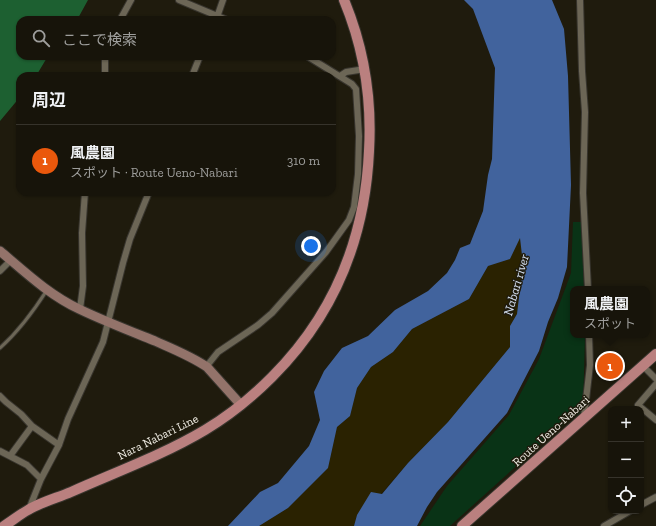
<!DOCTYPE html>
<html lang="ja">
<head>
<meta charset="utf-8">
<style>
  :root { --surface:#17140a; --page:#201d13; --text:#f1f3f6; --muted:#9e9e9c; --line:#36332b; --accent:#ea580c }
  body { margin:0; font-family:"Zilla Slab","Noto Sans JP",serif; background:var(--page); color:var(--text) }
  .controls { position:absolute; right:12px; bottom:12px; display:grid; overflow:hidden; border-radius:8px; box-shadow:0 1px 3px #0004 }
  .controls button { width:36px; height:36px; display:grid; place-items:center; padding:0; border:0; border-bottom:1px solid var(--line); background:var(--surface); color:var(--text); font:20px sans-serif }
  .you { position:absolute; left:311px; top:246px; width:14px; height:14px; margin:-10px; border:3px solid #fff; border-radius:50%; background:#1a73e8; box-shadow:0 0 0 6px #1a73e833 }
  .badge { display:grid; place-items:center; width:26px; height:26px; border-radius:50%; background:var(--accent); color:#fff; font-size:13px; font-weight:700 }
  .pin { position:absolute; translate:-50% -50%; border:2px solid #fff; box-shadow:0 1px 4px #0006 }
  .popup { position:absolute; left:570px; top:286px; width:80px; height:52px; box-sizing:border-box; display:grid; place-content:center; border-radius:8px; background:var(--surface); filter:drop-shadow(0 1px 3px #0005); font-size:13px; white-space:nowrap; color:var(--muted) }
  .popup b { font-size:15px; color:var(--text) }
  .popup::after { content:''; position:absolute; left:50%; top:100%; margin-left:-8px; border:8px solid transparent; border-top-color:var(--surface) }
  .list { margin:0; padding:0; list-style:none }
  h2 { display:flex; justify-content:space-between; align-items:center; height:52px; margin:0; padding:0 16px; font-size:17px }
  h2 small { font-size:13px; font-weight:400; color:var(--muted) }
  .list li { display:grid; grid-template-columns:26px 1fr auto; gap:12px; align-items:center; box-sizing:border-box; height:72px; padding:0 16px; border-top:1px solid var(--line) }
  .list b { display:block; font-size:15px; white-space:nowrap }
  .list p { margin:0; font-size:13px; white-space:nowrap; color:var(--muted) }
  .list em { font-size:13px; font-style:normal; color:var(--muted) }
  .icon { flex:none; width:22px; height:22px; fill:none; stroke:currentColor; stroke-width:2; stroke-linecap:round; stroke-linejoin:round }
  .map { position:relative; flex:none; width:656px; height:526px; overflow:hidden }
  .search { position:absolute; background:var(--surface); box-shadow:0 1px 3px #0004; left:16px; top:16px; width:320px; height:44px; display:flex; align-items:center; gap:10px; box-sizing:border-box; padding:0 14px; border-radius:12px; color:var(--muted); font-size:15px }
  .panel { position:absolute; background:var(--surface); box-shadow:0 1px 3px #0004; left:16px; top:72px; width:320px; height:124px; border-radius:12px }
  .map>svg:first-child { display:block }
  .green { fill:#093316 }
  .forest { fill:#1d6031 }
  .sand { fill:#2a2201 }
  .water { fill:#41639d }
  .lines { fill:none; stroke-linecap:round; stroke-linejoin:round }
  .lane-casing { stroke:#38352e; stroke-width:5 }
  .street-casing { stroke:#38352e; stroke-width:8 }
  .secondary-casing { stroke:#38352e; stroke-width:11 }
  .primary-casing { stroke:#38352e; stroke-width:12 }
  .lane { stroke:#6c6656; stroke-width:3 }
  .street { stroke:#6c6656; stroke-width:6 }
  .secondary { stroke:#93736a; stroke-width:9 }
  .primary { stroke:#ba807f; stroke-width:10 }
  .labels { text-anchor:middle; dominant-baseline:central; stroke-width:3; stroke-linejoin:round; paint-order:stroke }
  .street-label { font-size:12px; fill:#f2efe6; stroke:#1f1b0d }
  .water-label { font-size:13px; font-style:italic; fill:#d5e0f1; stroke:#1f1b0d }
</style>
</head>
<body>
<div class="map">
<svg width="656" height="526" viewBox="0 0 656 526">
  <rect width="100%" height="100%" fill="#1f1b0d"/>
  <path class="green" d="M573,222H581L584,289H573V335H585L583,411L555,431L450,526H420L447,486L509,415L539,359L571,273Z"/>
  <path class="forest" d="M0,0H88L77,20H20V56H48L36,76H20V97L0,121Z"/>
  <path class="sand" d="M520,237L523,264L517,314L510,326V347L448,422L408,463L381,494L357,515L354,526H259L288,508L328,468L337,427L350,416L357,388L371,367L393,352L412,329L469,299L488,266L510,259Z"/>
  <path class="water" d="M464,0H552L564,29L568,76L571,185L567,267L558,298L548,322L539,351L507,413L437,492L427,507L417,526H354L357,515L371,492L382,494L408,463L448,422L510,347V326L517,314L523,264L520,238L510,259L488,266L469,299L412,329L393,352L371,367L357,388L350,416L337,427L328,468L288,508L259,526H228L260,492L278,483L309,446L320,420L314,392L324,371L342,348L368,336L395,310L428,291L447,273L455,260L460,248L470,244L483,211L488,175L492,159L495,68L473,9Z"/>
  <g class="lines">
    <defs>
      <path id="lane" d="M0,348C19,331 33,312 47,290"/>
      <path id="street" d="M179,0L227,20
        M580,0L582,71L585,112L583,193L588,289
        M120,20L131,0
        M216,20L223,0
        M105,76V56
        M192,76L200,56
        M340,76L346,72L365,69
        M0,271L11,260
        M80,309L83,286L82,233L85,192
        M643,366L656,379
        M206,367L218,352L258,325L272,313L326,252L349,220L354,207L358,174L359,136L356,89L352,84L307,56
        M656,384L638,405L656,420
        M0,396L6,402L21,414L32,426L59,445
        M584,417L590,365L589,335
        M0,451L27,465L41,479
        M10,456L32,426
        M641,505L656,497
        M29,509L41,479L59,445L68,419L103,342L123,263L130,239L149,192
        M604,526L630,511"/>
      <path id="secondary" d="M0,251C25,272 49,295 79,309C104,321 130,331 155,341C173,349 191,356 207,367L241,405"/>
      <path id="primary" d="M4,526C12,521 19,515 28,510C41,502 57,498 71,492C116,472 163,455 205,430C230,415 252,397 272,377C335,314 365,239 369,151C372,99 364,48 344,0
        M462,526L656,354"/>
    </defs>
    <use href="#lane" class="lane-casing"/>
    <use href="#street" class="street-casing"/>
    <use href="#secondary" class="secondary-casing"/>
    <use href="#primary" class="primary-casing"/>
    <use href="#lane" class="lane"/>
    <use href="#street" class="street"/>
    <use href="#secondary" class="secondary"/>
    <use href="#primary" class="primary"/>
  </g>
  <g class="labels">
    <g class="street-label">
      <text transform="translate(551 431) rotate(-42)">Route Ueno-Nabari</text>
      <text transform="translate(158 437) rotate(-26)">Nara Nabari Line</text>
    </g>
    <g class="water-label">
      <text transform="translate(516 285) rotate(-74)">Nabari river</text>
    </g>
  </g>
</svg>
<div class="controls">
<button>+</button>
<button>−</button>
<button><svg class="icon" aria-label="locate" viewBox="0 0 24 24"><circle cx="12" cy="12" r="6"/><path d="M12 2v4M12 18v4M2 12h4M18 12h4"/></svg></button>
</div>
<div class="you"></div>
<div class="pin badge" style="left:610px;top:366px">1</div>
<div class="popup"><b>風農園</b>スポット</div>
<div class="search"><svg class="icon" aria-label="search" viewBox="0 0 24 24"><circle cx="10" cy="10" r="6"/><path d="M15 15l6 6"/></svg>ここで検索</div>
<section class="panel">
<h2>周辺<small></small></h2>
<ul class="list">
<li><span class="badge">1</span><div><b>風農園</b><p>スポット · Route Ueno-Nabari</p></div><em>310 m</em></li>
</ul>
</section>
</div>
</body>
</html>
